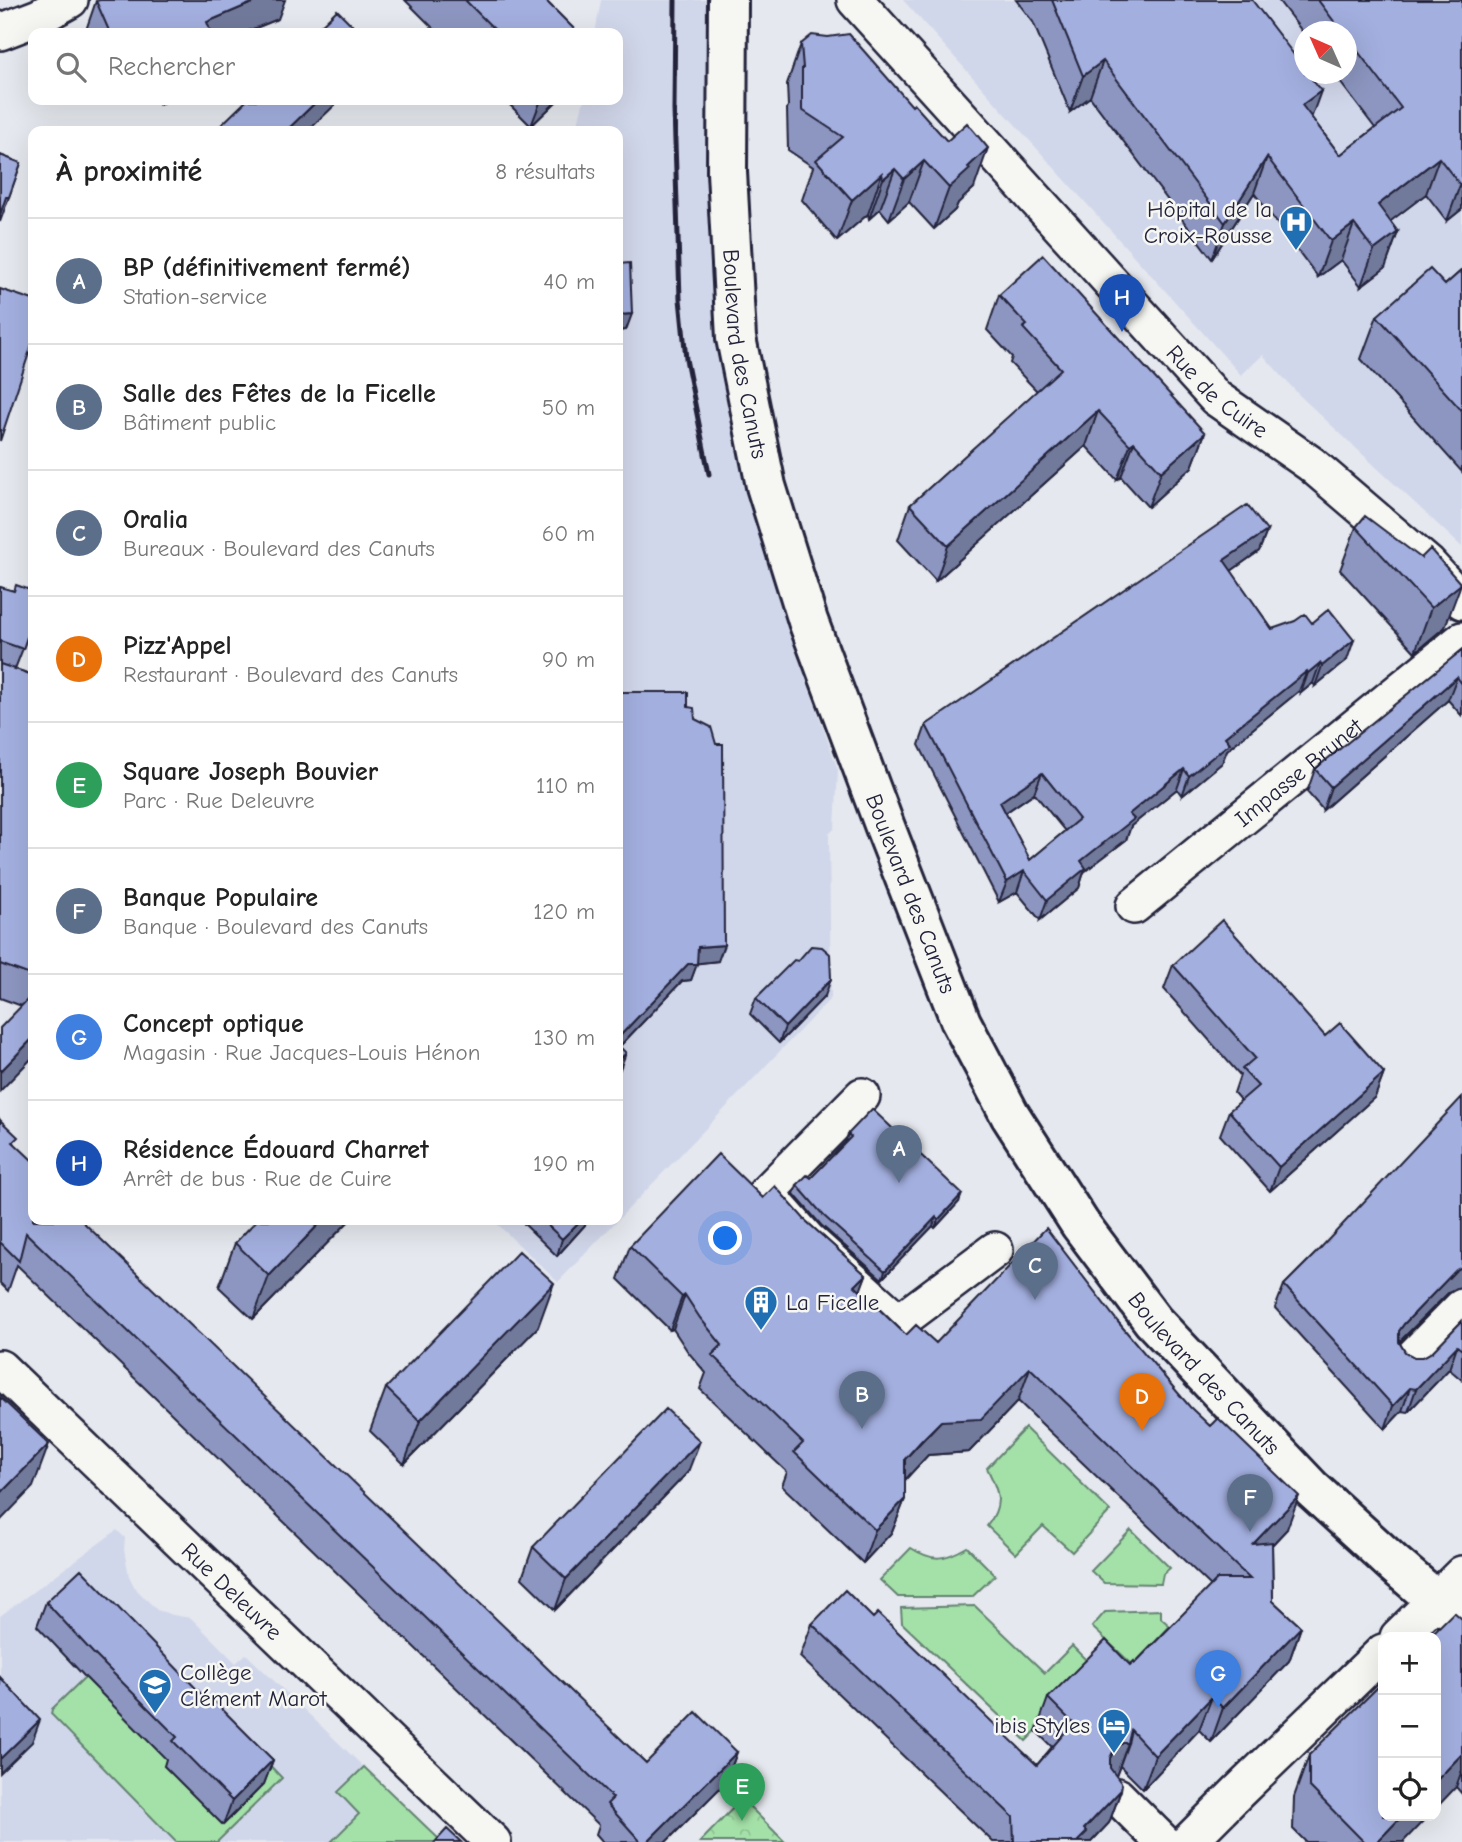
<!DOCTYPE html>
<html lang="fr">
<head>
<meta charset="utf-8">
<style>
  :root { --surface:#fff; --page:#f2f2f2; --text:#222; --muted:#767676; --line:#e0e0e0; --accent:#0b8043 }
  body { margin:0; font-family:"Comic Neue",sans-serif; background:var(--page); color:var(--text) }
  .controls { position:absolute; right:21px; bottom:21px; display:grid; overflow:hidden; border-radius:14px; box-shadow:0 7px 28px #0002 }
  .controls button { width:63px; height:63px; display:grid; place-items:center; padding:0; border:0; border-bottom:2px solid var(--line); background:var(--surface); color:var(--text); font:35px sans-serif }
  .compass { position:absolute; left:1294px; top:21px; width:63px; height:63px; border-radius:50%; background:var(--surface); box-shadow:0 7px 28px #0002; rotate:315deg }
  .you { position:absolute; left:726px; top:1239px; width:24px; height:24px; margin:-18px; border:5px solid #fff; border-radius:50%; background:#1a73e8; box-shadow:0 0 0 10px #1a73e833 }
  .badge { display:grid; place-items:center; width:46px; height:46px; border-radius:50%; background:var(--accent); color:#fff; font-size:23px; font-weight:700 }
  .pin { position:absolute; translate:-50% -58px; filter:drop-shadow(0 2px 4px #0008) }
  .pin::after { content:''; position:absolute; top:37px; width:24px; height:21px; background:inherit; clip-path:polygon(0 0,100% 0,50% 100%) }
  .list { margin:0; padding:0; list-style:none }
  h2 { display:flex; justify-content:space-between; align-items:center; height:91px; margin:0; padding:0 28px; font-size:30px }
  h2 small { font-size:23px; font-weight:400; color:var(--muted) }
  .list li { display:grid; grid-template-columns:46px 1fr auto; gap:21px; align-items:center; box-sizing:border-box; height:126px; padding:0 28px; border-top:2px solid var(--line) }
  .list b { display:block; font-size:26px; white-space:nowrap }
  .list p { margin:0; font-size:23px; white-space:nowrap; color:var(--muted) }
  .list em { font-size:23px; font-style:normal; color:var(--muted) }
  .icon { flex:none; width:38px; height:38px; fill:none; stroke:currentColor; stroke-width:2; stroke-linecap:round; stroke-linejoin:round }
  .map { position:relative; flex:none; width:1462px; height:1842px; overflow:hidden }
  .search { position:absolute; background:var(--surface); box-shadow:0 7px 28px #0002; left:28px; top:28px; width:595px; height:77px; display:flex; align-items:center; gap:18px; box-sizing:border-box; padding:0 24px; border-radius:14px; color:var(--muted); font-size:26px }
  .panel { position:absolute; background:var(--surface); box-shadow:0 7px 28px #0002; left:28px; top:126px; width:595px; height:1099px; border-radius:14px }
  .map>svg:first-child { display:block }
  .built { fill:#d1d7ea; fill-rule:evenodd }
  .grass { fill:#a4e1a8; stroke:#638272; stroke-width:2 }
  .forest { fill:url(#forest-crowns); stroke:#638272; stroke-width:2 }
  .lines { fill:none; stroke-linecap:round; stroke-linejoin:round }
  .minor-casing { stroke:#22223b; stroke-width:40 }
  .major-casing { stroke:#22223b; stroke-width:44 }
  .minor { stroke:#f6f6f2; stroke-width:35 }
  .major { stroke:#f6f6f2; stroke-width:38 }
  .rail { stroke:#22223b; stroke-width:5 }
  .wall { fill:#8c96c0; stroke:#22223b; stroke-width:2; fill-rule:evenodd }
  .shaded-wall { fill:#727a9c; stroke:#22223b; stroke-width:2 }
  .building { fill:#a3afdf; stroke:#22223b; stroke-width:2; fill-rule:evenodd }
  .labels { text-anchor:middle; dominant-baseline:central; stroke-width:5; stroke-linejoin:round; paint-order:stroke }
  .poi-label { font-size:23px; fill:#22223b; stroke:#f6f6f2; text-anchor:end }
  .street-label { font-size:23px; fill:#22223b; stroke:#f6f6f2 }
</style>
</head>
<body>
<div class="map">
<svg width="1462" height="1842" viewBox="0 0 1462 1842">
  <defs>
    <pattern id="forest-crowns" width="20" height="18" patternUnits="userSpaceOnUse" patternTransform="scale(1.75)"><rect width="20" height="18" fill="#a4e1a8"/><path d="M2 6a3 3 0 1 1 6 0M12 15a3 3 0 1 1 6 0" fill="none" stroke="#8dc192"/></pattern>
  </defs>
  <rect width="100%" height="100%" fill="#e5e8ee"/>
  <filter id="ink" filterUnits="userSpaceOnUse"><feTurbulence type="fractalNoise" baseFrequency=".0143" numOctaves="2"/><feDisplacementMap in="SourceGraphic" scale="14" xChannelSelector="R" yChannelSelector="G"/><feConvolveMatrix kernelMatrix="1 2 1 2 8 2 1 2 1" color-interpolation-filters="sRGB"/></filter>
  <g filter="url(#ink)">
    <path class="built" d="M601,0H707L712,260L719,334L731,410L743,470L785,619L838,770L835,828L829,834L831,998L558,1282L493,1220H618V131H576L584,100H618V33H595Z
      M903,0H1462V547L1299,395L1263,355L1241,375ZM1304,32H1346V74H1304Z
      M117,1530L125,1538L124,1550L129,1576L135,1588L157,1610L173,1615L191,1618L236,1663L246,1654L442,1842H0V1616Z"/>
    <path class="grass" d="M1025,1428L1110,1511L1072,1552L1043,1526L1016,1554L987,1526C1004,1504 999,1492 987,1468Z
      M1131,1530L1170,1568L1163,1574L1161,1584L1104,1583L1091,1571Z
      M967,1547L995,1575L972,1597H898L880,1580L911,1548C933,1562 945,1560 967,1547Z
      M975,1606L1045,1673L1072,1646L1095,1669L1026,1741L902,1623L901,1608Z
      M1161,1610V1618L1170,1626L1133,1665L1092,1627L1105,1612Z
      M85,1677L169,1761L164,1766L223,1824L264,1784L244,1738L282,1778L217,1842H176L51,1714L52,1709Z
      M364,1767L442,1842H331L359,1814L338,1792Z"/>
    <path class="forest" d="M742,1799L785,1842H700Z"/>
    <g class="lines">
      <defs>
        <g id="minor">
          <path id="s1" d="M855,0L1216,398L1311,464L1428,564L1462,601"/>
          <path d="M0,32L39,17L70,0"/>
          <path id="s2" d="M1134,906L1462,640"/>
          <path d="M862,1096L766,1193L807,1239L899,1322L995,1250"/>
          <path d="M1410,1360L1462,1307"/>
          <path id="s3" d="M0,1368L493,1842"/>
          <path d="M1398,1637L1462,1574"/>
          <path d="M1117,1796L1163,1842"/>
          <path d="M1188,1842L1238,1792L1383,1652"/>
        </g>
        <g id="major">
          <path id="s4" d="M728,0L727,172L736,338L766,486L808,621L885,827L961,1022L1010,1115L1080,1224L1153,1321L1312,1489L1394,1564L1436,1600L1462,1618"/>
        </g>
      </defs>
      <use href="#minor" class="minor-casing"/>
      <use href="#major" class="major-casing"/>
      <use href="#minor" class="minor"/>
      <use href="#major" class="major"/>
      <path class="rail" d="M675,0L674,110L680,299L686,359L709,474"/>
    </g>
    <path class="wall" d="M405,0H545L578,33H438Z
      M1016,0H1252L1312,118L1340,155L1375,128L1334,74H1347V32H1305V35L1278,0H1462V209L1447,221L1426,194L1390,221L1398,232L1385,268L1361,286L1341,260L1318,277L1254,193L1212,259L1090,97L1070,112L1033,22Z
      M96,1L278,19L243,33H85Z
      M801,44L974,188L958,203L955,210L934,229L909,202L889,220L880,209L869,219L868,214L837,241L802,200L813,167L788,150L787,109L788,106L787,84Z
      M505,100H558L531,126Z
      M0,155L21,163L0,222Z
      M1462,270V472L1361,359L1377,316L1445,285Z
      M999,295L1205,433L1192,467L1148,507L1121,477L1117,480L1086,446L936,581L898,540L910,505L1037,391L1010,363L1012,357L987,330Z
      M1356,527L1421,558L1445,627L1415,652L1340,570Z
      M1267,531L1259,551L1231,571L1272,629L1312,623L1347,660L1315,686L1313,683L1301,693L1299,691L1227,750L1222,763L1182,796L1177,789L1131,826L1126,840L1084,872L1079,888L1040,920L1017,892L999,902L919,745L926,725ZM1034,793L1065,831L1030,860L1005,813Z
      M0,587L14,591H33V640L27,638L15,669L33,675V1057L22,1006L0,998Z
      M1462,650V716L1448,700L1323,810L1307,792L1315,769Z
      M619,692L688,707L718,961L697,963L691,980L682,981L620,1046V1069L618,1072V696Z
      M798,961L825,996L779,1043L750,1014L756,998Z
      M1173,965L1325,1036L1384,1073L1375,1097L1270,1191L1220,1135L1229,1111L1241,1101L1234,1093L1240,1075L1164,989Z
      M0,1120L15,1144L33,1220L646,1763L737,1752L726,1782L666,1842H603L596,1834L599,1825L17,1265L8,1291L0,1283Z
      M848,1134L959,1202L935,1228L933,1226L882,1279L821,1225L794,1194L797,1185L811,1178L845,1143Z
      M763,1198L806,1221L866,1275L860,1290L906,1335L936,1343L1118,1322L1287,1529L1272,1545L1273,1601L1301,1627L1289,1661L1211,1742L1199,1730L1143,1789L1120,1766L1116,1776L1121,1790L1109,1823L1091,1842H993L800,1657L812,1624L873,1618L1037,1765L1052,1747L1036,1731L1048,1698L1135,1663L1211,1586L1018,1401L969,1452L928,1455L910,1474L905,1480V1499L892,1532L863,1563L782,1486L787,1472L700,1389L706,1373L688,1352L673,1329L670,1330L618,1279L630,1246Z
      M350,1220L253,1319L219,1287L235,1243Z
      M520,1220H587L585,1225L557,1256Z
      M1315,1254L1457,1288L1448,1293L1399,1342L1405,1352L1414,1357H1423L1432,1352L1462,1321V1380L1449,1369L1408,1412L1402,1411L1385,1429L1275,1308L1284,1285Z
      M538,1327L404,1464L370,1431L386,1388Z
      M688,1472L555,1610L522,1578L533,1547Z
      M46,1602L211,1704L273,1760L264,1784L223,1825L164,1766L166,1759L85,1677L37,1626Z
      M1462,1619V1794L1456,1787Z
      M1309,1755L1403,1842H1306L1293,1829L1294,1797Z"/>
    <path class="shaded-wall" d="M259,0H285L278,19L243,33H203L207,22Z
      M1103,61L1090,97L1070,112L1083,76Z
      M1321,91L1308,127L1302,105Z
      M162,100H169L160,104Z
      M318,100H340L308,131H286Z
      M541,100H558L531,126Z
      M988,148L974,188L958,203L955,210L934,229L949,188L968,167Z
      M1267,157L1254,193L1212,259L1225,223Z
      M1439,158L1426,194L1366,240L1378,205Z
      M924,161L909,202L889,220L904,179Z
      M895,169L880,209L869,219L883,179Z
      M882,173L868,214L837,241L852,200Z
      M1462,183V209L1447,221L1460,185Z
      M1354,224L1341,260L1318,277L1331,241Z
      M1398,232L1385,268L1361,286L1374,250Z
      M632,314L626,330L618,331V315Z
      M1098,411L1086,446L936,581L948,546Z
      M1205,433L1192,467L1148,507L1161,472Z
      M1134,442L1121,477L1117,480L1130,445Z
      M1267,531L1259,551L1217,581L1224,560Z
      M1461,584L1445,627L1415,652L1431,608Z
      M1354,640L1347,660L1315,686L1322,666Z
      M1320,663L1313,683L1301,693L1308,673Z
      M1307,671L1299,691L1227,750L1222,763L1182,796L1189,776L1225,737Z
      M1457,677L1448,700L1323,810L1331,787Z
      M1184,769L1177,789L1131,826L1126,840L1084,872L1079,888L1040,920L1047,900L1081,861L1129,814Z
      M1042,773L1034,793L992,822L1000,802Z
      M1024,871L1017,892L999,902L1007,882Z
      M724,945L718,961L692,964L698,947Z
      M688,964H697L691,980L682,981L618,1048V1038Z
      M831,979L825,996L779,1043L785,1027Z
      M33,1038V1057L0,1091V1072Z
      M626,1053L620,1069L618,1072V1061Z
      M1384,1073L1375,1097L1270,1191L1279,1167Z
      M962,1194L959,1202L935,1228L938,1220Z
      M936,1217L933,1226L882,1279L885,1271Z
      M323,1220H350L253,1319L269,1276Z
      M581,1220H587L585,1225L557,1256L562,1239Z
      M1462,1267V1287L1457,1288L1448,1293L1395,1346L1399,1331L1404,1324L1456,1270Z
      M866,1275L854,1308L855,1286Z
      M554,1283L538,1327L404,1464L420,1421Z
      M685,1295L673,1329L670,1330L682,1297Z
      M1457,1346L1449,1369L1408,1412L1416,1389Z
      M1030,1368L1018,1401L969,1452L928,1455L893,1493L905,1459L941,1421Z
      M1410,1388L1402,1411L1385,1429L1393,1406Z
      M700,1441L688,1472L555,1610L566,1579Z
      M49,1444L33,1487L0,1521V1494Z
      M1299,1496L1287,1529L1245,1573L1253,1544Z
      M905,1499L892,1532L863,1563L875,1530Z
      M1301,1627L1289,1661L1211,1742L1223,1708Z
      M1212,1697L1199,1730L1143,1789L1155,1756Z
      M40,1720L32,1742L0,1773V1759Z
      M1123,1743H1128L1116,1776L1097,1791L1110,1758L1115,1748Z
      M737,1752L726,1782L666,1842H647Z
      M1462,1754V1770L1456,1787L1436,1808V1781Z
      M273,1760L264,1784L223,1825L232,1801Z
      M1121,1790L1109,1823L1091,1842H1077L1084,1829Z
      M1402,1816H1428L1403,1842H1377Z"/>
    <path class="building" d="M100,0H259L207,22L211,33H110L96,1Z
      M465,0H545L578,33H498Z
      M1052,0H1252L1305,69V74H1308L1321,91L1302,105L1340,155L1401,108L1347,37V32H1342L1318,0H1462V183L1460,185L1439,158L1378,205L1398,232L1374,250L1354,224L1331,241L1267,157L1225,223L1103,61L1083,76Z
      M337,10L360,33H313Z
      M849,34L912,106L914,104L947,141L967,123L988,148L968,167L970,169L949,188L924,161L904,179L895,169L883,179L882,173L852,200L816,160L843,137L802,110V68H803L801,44L812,35L828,37Z
      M247,100H318L286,131H215Z
      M0,155L21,163L9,197H6L0,215Z
      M1043,255L1205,433L1161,472L1134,442L1130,445L1098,411L948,546L910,505L1061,369L1023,328L1027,325L999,295Z
      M630,263L632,314L618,315V264Z
      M1430,269L1445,285L1462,270V411L1377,316Z
      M0,289L33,300V341L0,441Z
      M1247,505L1267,531L1224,560L1272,629L1295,621L1305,614L1312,623L1329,609L1354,640L1322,666L1320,663L1308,673L1307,671L1225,737L1230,743L1189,776L1184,769L1129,814L1134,819L1081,861L1086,868L1047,900L1024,871L1007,882L926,725ZM1042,773L1079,819L1030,860L1000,802Z
      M1365,516L1421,558L1430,549L1461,584L1431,608L1356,527Z
      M16,585L33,591V619L23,649L0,641V587L14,591Z
      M1462,650V684L1457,677L1331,787L1315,769Z
      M0,664L33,675V976L0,964Z
      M619,692H688V707L694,708L695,719L711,727L716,744H723L724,945L698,947L697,964H688L618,1038V710L620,709Z
      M1222,920L1325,1036L1340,1023L1384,1073L1279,1167L1229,1111L1258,1086L1242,1069L1255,1058L1173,965Z
      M811,946L822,947L830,954L831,979L785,1027L756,998L794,960L798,961Z
      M33,994V1038L0,1072V1028Z
      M618,1045L626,1053L618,1061Z
      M1462,1097V1267L1456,1270L1404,1324L1399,1331V1342L1405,1352L1414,1357H1423L1432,1352L1462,1321V1350L1457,1346L1416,1389L1410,1388L1393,1406L1284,1285L1315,1254Z
      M872,1109L962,1194L938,1220L936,1217L885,1271L824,1216L797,1185L807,1175L811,1178L851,1137L848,1134Z
      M0,1120L18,1137L13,1142L33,1161V1220H81L646,1763L696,1712L737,1752L647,1842H641L607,1804L613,1798L26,1233L19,1261L0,1242Z
      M718,1154L763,1198L775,1186L806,1221L866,1275L855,1286L906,1335L916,1325L936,1343L1046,1228L1118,1322L1190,1407L1210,1426L1218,1418L1299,1496L1253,1544L1272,1542L1273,1601L1301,1627L1223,1708L1212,1697L1155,1756L1131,1730L1128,1743H1123L1115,1748L1110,1758V1768L1122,1784L1121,1790L1084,1829L1087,1832L1077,1842H1014L1013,1817L812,1624L845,1590L873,1618L878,1613L1037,1765L1073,1723L1048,1698L1106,1640L1130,1665L1134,1661L1135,1663L1217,1579H1250L1030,1368L981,1419L941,1421L922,1440L905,1459V1499L875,1530L794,1452L803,1443L712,1355L722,1345L700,1318L685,1295L682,1297L630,1246Z
      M257,1220H323L269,1276L235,1243Z
      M542,1220H581L562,1239Z
      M519,1251L554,1283L420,1421L386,1388Z
      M0,1397L49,1444L0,1494Z
      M666,1409L700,1441L566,1579L533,1547Z
      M81,1569L211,1704L214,1701L273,1760L232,1801L173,1741L177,1737L93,1653L46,1602Z
      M1454,1612L1462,1619V1754L1436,1781V1637H1429Z
      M0,1677L40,1720L0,1759Z
      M1383,1682V1816H1402L1377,1842H1364L1309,1786V1755Z
      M447,1829L461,1842H435Z"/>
  </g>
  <defs>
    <symbol id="hospital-pin" viewBox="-11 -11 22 30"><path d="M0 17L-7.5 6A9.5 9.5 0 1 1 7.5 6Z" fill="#1f6fb2" stroke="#f6f6f2"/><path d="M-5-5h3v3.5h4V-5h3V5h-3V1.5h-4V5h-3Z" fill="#fff"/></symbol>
    <symbol id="building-pin" viewBox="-11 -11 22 30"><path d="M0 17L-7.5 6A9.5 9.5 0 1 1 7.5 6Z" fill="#1f6fb2" stroke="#f6f6f2"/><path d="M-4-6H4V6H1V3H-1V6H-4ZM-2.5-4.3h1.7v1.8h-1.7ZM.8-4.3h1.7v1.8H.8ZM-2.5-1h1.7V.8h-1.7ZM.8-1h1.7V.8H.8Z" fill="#fff"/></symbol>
    <symbol id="school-pin" viewBox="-11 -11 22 30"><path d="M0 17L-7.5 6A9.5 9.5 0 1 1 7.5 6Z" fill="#1f6fb2" stroke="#f6f6f2"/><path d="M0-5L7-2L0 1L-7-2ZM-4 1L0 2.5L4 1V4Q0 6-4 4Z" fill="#fff"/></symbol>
    <symbol id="hotel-pin" viewBox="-11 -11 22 30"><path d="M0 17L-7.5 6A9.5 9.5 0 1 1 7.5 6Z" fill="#1f6fb2" stroke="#f6f6f2"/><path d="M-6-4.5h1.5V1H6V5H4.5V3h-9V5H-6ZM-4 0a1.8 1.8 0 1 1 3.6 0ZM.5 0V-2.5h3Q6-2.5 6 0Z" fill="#fff"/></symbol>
  </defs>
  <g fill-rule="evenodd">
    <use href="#hospital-pin" x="1277" y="203" width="38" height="52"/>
    <use href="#building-pin" x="742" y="1283" width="38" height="52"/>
    <use href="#school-pin" x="136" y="1666" width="38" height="52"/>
    <use href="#hotel-pin" x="1095" y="1706" width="38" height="52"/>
  </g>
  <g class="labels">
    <g class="poi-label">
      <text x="1272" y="209">Hôpital de la<tspan x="1272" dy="26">Croix-Rousse</tspan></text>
      <text x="786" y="1302" text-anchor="start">La Ficelle</text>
      <text x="180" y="1672" text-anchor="start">Collège<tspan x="180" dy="26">Clément Marot</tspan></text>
      <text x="1090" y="1725">ibis Styles</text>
    </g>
    <g class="street-label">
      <text stroke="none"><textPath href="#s4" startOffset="355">Boulevard des Canuts</textPath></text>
      <text stroke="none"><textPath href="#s1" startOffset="534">Rue de Cuire</textPath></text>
      <text stroke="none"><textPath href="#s2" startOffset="212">Impasse Brunet</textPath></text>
      <text stroke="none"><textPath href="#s4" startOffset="922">Boulevard des Canuts</textPath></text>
      <text stroke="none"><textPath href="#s4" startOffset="1489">Boulevard des Canuts</textPath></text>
      <text stroke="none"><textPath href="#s3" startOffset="322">Rue Deleuvre</textPath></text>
    </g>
  </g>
</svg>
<div class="controls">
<button>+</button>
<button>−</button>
<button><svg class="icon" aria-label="locate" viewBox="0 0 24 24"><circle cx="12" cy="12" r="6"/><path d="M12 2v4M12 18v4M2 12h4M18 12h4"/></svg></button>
</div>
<svg class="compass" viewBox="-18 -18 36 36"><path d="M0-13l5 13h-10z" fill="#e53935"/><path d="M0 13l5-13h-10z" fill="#767676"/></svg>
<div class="you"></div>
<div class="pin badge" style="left:899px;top:1183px;background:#5c6f8a">A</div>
<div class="pin badge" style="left:862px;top:1429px;background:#5c6f8a">B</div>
<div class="pin badge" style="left:1035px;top:1300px;background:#5c6f8a">C</div>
<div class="pin badge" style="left:1142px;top:1431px;background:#e8710a">D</div>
<div class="pin badge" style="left:742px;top:1821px;background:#2e9e5b">E</div>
<div class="pin badge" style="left:1250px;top:1532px;background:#5c6f8a">F</div>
<div class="pin badge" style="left:1218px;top:1708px;background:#3f7fe0">G</div>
<div class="pin badge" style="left:1122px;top:332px;background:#1a4fb4">H</div>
<div class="search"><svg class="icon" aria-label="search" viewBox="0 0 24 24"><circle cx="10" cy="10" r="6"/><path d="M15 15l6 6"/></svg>Rechercher</div>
<section class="panel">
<h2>À proximité<small>8 résultats</small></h2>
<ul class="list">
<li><span class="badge" style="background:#5c6f8a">A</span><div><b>BP (définitivement fermé)</b><p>Station-service</p></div><em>40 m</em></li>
<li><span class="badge" style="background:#5c6f8a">B</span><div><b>Salle des Fêtes de la Ficelle</b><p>Bâtiment public</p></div><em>50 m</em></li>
<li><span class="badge" style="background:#5c6f8a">C</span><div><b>Oralia</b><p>Bureaux · Boulevard des Canuts</p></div><em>60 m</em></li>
<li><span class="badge" style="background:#e8710a">D</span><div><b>Pizz'Appel</b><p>Restaurant · Boulevard des Canuts</p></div><em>90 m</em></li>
<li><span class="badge" style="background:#2e9e5b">E</span><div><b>Square Joseph Bouvier</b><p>Parc · Rue Deleuvre</p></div><em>110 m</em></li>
<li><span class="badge" style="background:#5c6f8a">F</span><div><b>Banque Populaire</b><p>Banque · Boulevard des Canuts</p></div><em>120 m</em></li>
<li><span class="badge" style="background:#3f7fe0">G</span><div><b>Concept optique</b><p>Magasin · Rue Jacques-Louis Hénon</p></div><em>130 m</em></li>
<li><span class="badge" style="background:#1a4fb4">H</span><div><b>Résidence Édouard Charret</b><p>Arrêt de bus · Rue de Cuire</p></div><em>190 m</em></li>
</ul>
</section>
</div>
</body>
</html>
